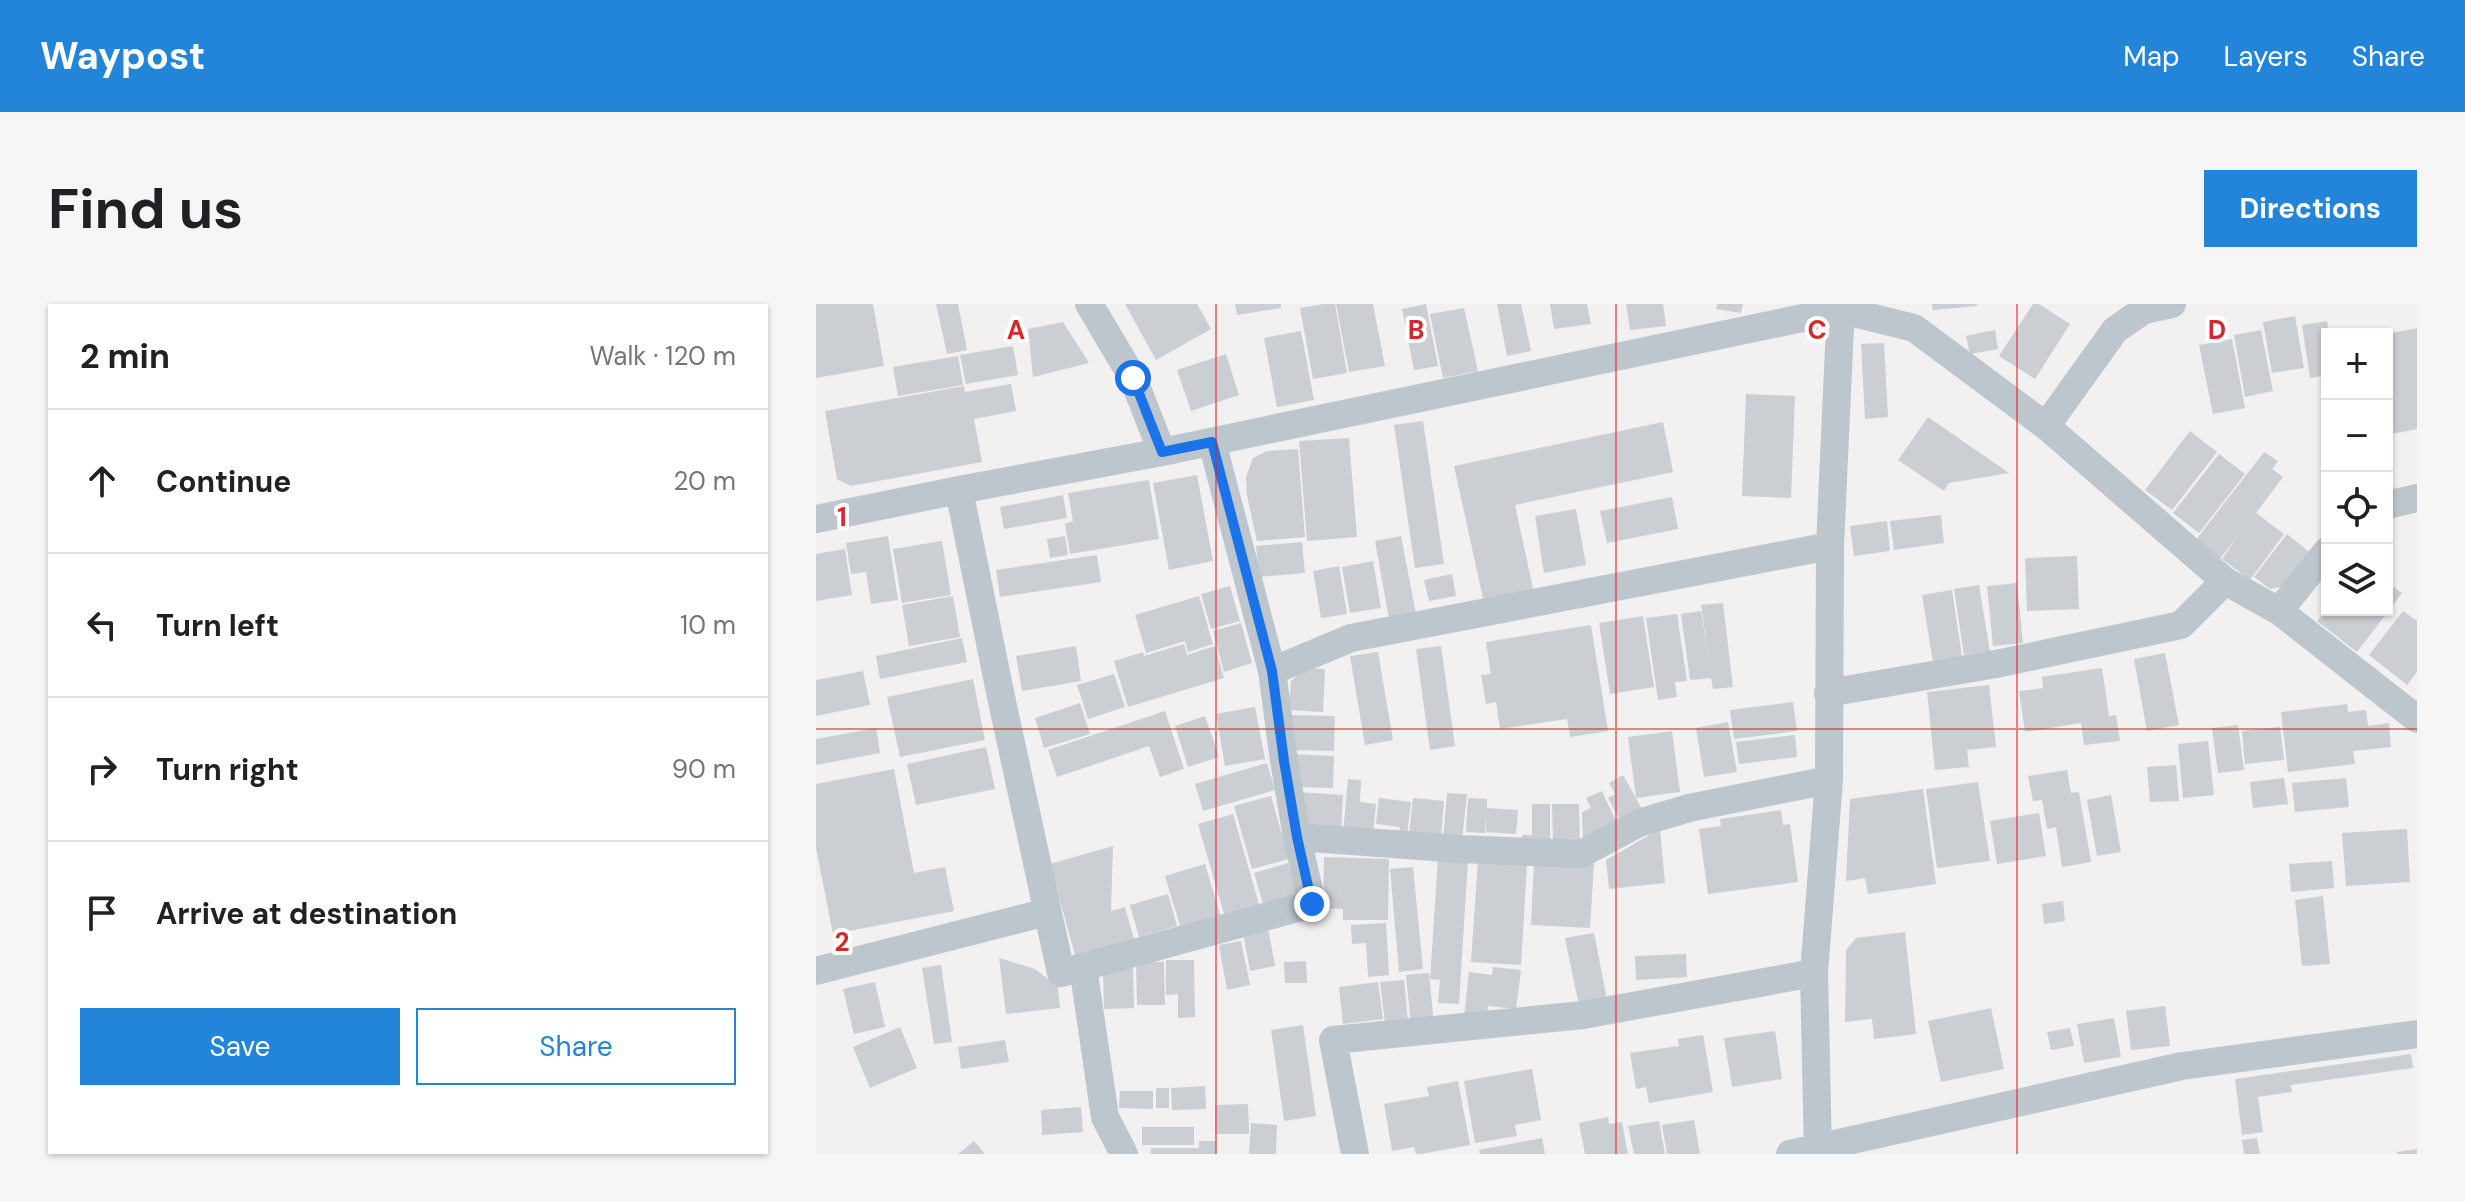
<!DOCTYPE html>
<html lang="en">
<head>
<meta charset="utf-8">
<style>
  :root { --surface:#fff; --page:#f6f6f6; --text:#202124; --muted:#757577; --line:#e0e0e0; --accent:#2385da }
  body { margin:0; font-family:"DM Sans",sans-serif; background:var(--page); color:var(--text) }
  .controls { position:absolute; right:24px; top:24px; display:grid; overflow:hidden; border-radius:0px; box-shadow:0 2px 6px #0004 }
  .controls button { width:72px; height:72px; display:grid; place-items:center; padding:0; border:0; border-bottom:2px solid var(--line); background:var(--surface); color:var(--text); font:40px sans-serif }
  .stop { position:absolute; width:24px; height:24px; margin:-18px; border:6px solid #1a73e8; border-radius:50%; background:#fff }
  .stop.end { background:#1a73e8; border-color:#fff; box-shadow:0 2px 8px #0008 }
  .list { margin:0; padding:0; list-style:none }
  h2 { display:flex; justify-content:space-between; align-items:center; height:104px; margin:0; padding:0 32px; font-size:34px }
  h2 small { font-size:26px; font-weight:400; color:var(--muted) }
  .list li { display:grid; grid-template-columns:52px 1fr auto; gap:24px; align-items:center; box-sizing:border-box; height:144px; padding:0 32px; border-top:2px solid var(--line) }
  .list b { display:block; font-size:30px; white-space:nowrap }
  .list em { font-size:26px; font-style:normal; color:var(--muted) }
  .actions { display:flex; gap:16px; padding:24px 32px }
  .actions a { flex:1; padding:18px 0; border:2px solid var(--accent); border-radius:0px; text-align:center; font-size:28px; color:var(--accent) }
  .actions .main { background:var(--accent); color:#fff }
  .icon { flex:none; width:44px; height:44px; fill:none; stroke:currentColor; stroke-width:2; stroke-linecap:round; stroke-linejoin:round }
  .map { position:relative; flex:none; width:1601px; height:850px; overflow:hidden; border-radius:0px }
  header { display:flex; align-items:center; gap:48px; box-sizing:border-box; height:112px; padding:0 40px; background:var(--accent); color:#fff }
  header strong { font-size:38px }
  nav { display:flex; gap:44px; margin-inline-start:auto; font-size:28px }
  .intro { display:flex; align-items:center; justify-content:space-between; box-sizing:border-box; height:192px; padding:0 48px }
  h1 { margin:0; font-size:56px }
  .button { padding:20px 36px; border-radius:0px; background:var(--accent); color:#fff; font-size:28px; font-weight:700 }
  main { display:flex; gap:48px; padding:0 48px }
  aside { flex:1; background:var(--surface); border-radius:0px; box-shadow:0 2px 6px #0004 }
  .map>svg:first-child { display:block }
  .building { fill:#cbced2 }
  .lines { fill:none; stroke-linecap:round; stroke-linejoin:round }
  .street { stroke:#bdc6cc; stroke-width:28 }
  .route { stroke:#1a73e8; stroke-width:10 }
  .grid { fill:none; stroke:#d62828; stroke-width:2; stroke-opacity:0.55 }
  .grid-label { font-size:26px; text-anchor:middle; font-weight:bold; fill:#d62828; stroke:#fff; stroke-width:8; stroke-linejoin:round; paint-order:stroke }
</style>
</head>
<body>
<header>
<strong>Waypost</strong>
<nav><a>Map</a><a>Layers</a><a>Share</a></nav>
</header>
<div class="intro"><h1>Find us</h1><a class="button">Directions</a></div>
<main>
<aside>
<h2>2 min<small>Walk · 120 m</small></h2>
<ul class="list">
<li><svg class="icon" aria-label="ahead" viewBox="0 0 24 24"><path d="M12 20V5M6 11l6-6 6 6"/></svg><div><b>Continue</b></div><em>20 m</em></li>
<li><svg class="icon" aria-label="left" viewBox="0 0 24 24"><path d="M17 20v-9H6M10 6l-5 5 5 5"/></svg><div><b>Turn left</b></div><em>10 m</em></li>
<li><svg class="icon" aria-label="right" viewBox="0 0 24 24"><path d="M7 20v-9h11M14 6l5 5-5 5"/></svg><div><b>Turn right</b></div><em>90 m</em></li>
<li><svg class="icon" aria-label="arrive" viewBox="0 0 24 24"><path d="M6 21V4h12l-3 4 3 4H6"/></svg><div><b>Arrive at destination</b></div></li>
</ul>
<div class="actions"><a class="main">Save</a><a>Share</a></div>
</aside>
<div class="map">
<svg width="1601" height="850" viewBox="0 0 1601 850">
  <rect width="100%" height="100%" fill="#f3f0f1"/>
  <path class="building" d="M0,0H57L68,62L0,74Z
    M120,0H142L151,46L131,50Z
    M309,0H381L395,25L340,56Z
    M419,0H465V4L421,11Z
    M508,0H519L531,69L497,75L484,4Z
    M520,0H557L569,62L533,68Z
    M610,0L622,62L598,66L586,5Z
    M681,0H705L715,47L691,52Z
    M734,0H771L775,20L738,25Z
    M810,0H847L850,22L814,26Z
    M901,0H927L925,9L900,5Z
    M1116,0H1161V2L1117,6Z
    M1217,0H1223L1254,20L1219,75L1183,52Z
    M648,4L662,67L627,74L614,10Z
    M1479,12L1488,64L1456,69L1447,18Z
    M1511,17L1513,30H1511V71L1494,74L1486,21Z
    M247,18L273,59L217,73L212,25Z
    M1601,24V125L1571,131V30Z
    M1179,26L1182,45L1154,50L1150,32Z
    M1445,26L1457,87L1429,93L1418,31Z
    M485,27L498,96L461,103L448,34Z
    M1416,35L1429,104L1397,110L1383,41Z
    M1068,39L1072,113L1049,115L1045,40Z
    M197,42L202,71L150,80L144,51Z
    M410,50L423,91L375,107L361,66Z
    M142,52L147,81L82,92L77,63Z
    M195,80L200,107L158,115L166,158L35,182L21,175L9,107L148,82L149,88Z
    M930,90L979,92L975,194L926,192Z
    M1112,113L1193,169L1133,179L1128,187L1082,156Z
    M607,117L628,260L599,264L578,121Z
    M847,118L857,168L699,201L718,289L668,299L638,162Z
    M1374,127L1401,148L1356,206L1329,186Z
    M533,134L541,233L491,237L483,137Z
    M482,145L489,233L441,237L431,192L430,173L437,154L451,147Z
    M1448,148L1462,157L1456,165L1467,173L1440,209L1468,230L1434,276L1406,255L1422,232L1403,256L1379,237Z
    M1403,150L1429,170L1383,229L1357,209Z
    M381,171L397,257L353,266L337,179Z
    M333,176L343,235L254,250L249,220L257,217L252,189Z
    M247,191L251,214L188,225L184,203Z
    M856,193L862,225L791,239L784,207Z
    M760,205L770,261L728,269L719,212Z
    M1125,211L1128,239L1078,246L1074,217Z
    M1071,217L1074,247L1038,252L1034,222Z
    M1471,230L1497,251L1465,283L1454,285L1438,273Z
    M72,232L82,296L55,300L50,268L35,270L30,239Z
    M249,232L252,251L234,254L231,235Z
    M585,232L600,310L573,315L559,237Z
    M126,237L135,291L86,299L77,245Z
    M486,238L489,269L443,273L440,242Z
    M29,245L36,291L0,297V250Z
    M281,251L285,278L184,293L180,266Z
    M1261,252L1263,305L1211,307L1209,254Z
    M557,257L565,304L534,309L526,263Z
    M523,262L531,310L505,314L497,267Z
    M636,270L640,292L613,297L608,276Z
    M1571,278L1586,289L1541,348L1501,317L1510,306H1571Z
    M1201,279L1207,339L1177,342L1171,282Z
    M1163,281L1174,348L1148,351L1138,285Z
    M414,282L424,317L395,325L385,290Z
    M1136,286L1146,353L1117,358L1106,291Z
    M137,292L144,333L93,342L86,301Z
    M383,292L397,340L372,348L369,337L330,349L319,311Z
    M907,299L917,383L897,385L895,374L874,376L865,310L885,307L893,357L885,301Z
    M1587,307L1601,317V368L1591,381L1553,351Z
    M861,310L871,377L859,378L861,393L842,396L830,314Z
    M827,312L838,383L794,390L783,319Z
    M425,319L436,359L408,368L397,327Z
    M775,321L792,427L754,433L751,415L684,425L680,398L670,400L665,371L675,370L670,338Z
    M146,334L151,358L64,375L60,352Z
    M368,340L371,351L399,342L408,374L312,403L298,357L327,348L328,352Z
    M260,342L265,377L206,387L200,352Z
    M625,342L639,442L614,446L600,345Z
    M562,348L577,436L549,441L534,352Z
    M1349,349L1363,421L1331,427L1318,355Z
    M490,364L509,365L507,408L473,406L475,377Z
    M1286,364L1293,412L1300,411L1304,437L1268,441L1265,419L1209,428L1203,387L1227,384L1226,373Z
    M47,367L54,401L0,412V376Z
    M298,370L309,403L272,415L261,381Z
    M157,375L169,436L84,453L71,393Z
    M1173,381L1180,443L1151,446L1153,463L1119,466L1111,388Z
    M977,398L981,427L918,435L914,406Z
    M264,399L274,430L228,444L219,414Z
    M1531,400L1532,408L1550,406L1552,422L1573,419L1575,443L1537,447L1539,460L1472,468L1465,408Z
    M439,403L449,455L409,462L400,410Z
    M349,407L368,465L344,473L333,442L241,473L232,446Z
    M474,411L519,412L518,447L473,446Z
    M389,412L403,453L372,463L359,422Z
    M912,418L921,468L888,473L880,424Z
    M1422,421L1428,466L1402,469L1396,424Z
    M1464,423L1468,456L1429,460L1426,427Z
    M60,424L64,449L0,461V435Z
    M856,427L864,488L820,494L812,433Z
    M979,431L981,453L923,460L920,438Z
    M1392,437L1398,491L1367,494L1362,440Z
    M170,443L179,485L100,501L91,460Z
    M476,450L518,452L517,484L479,483Z
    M451,459L459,486L387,507L379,480Z
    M1360,461L1363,497L1334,498L1331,463Z
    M78,465L98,569L129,563L138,607L17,630L0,544V480Z
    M1251,466L1255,489L1263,488L1275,558L1246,563L1240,523L1231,525L1226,496L1217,497L1212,472Z
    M807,471L826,505L805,518L792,494L799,490L793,479Z
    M1468,474L1472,500L1437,504L1434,478Z
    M1530,474L1533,503L1479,508L1476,479Z
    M532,475L545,476L544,498L560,500L557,532L527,529Z
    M1162,478L1174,557L1121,564L1110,485Z
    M1107,485L1120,580L1052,590L1049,574L1030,577L1034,495Z
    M786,487L802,522L767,539L766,508L775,504L770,494Z
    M482,488L527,491L525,528L489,526Z
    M631,489L651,490L646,536L627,535Z
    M1295,491L1305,548L1281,552L1271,496Z
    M455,492L473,555L436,565L418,502Z
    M563,494L595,498L591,531L583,529L584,523L560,520Z
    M597,494L628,497L625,534L593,531Z
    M652,494L671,495V504L702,506L700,530L670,528V511L669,529L650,528Z
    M716,500H734V541H706V531H716Z
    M736,500H763L764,542H737Z
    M965,506L967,521L974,520L982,578L892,590L883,525L905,522L904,515Z
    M1223,509L1230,552L1181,560L1174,517Z
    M417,510L445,607L410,617L382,520Z
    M844,525L849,579L793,585L790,556Z
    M1591,525L1594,578L1530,582L1526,529Z
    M297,542L295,607L309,603L319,639L260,655L234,560Z
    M508,553L573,555L572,616H527V605L507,604Z
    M622,554L652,556L643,700L622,699L624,676L614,675Z
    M662,556L711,560L705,661L655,658Z
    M718,557L778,560L774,624L715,621Z
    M1516,557L1518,584L1475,588L1473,560Z
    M472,559L483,598L449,607L438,569Z
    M389,560L407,620L367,632L349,572Z
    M597,563L607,665L583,668L574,565Z
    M352,590L361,622L323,633L314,601Z
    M1507,592L1514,660L1486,662L1479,596Z
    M1247,597L1249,617L1228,620L1226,600Z
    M570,619L573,671L552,673L550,639L536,640L535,621Z
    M452,624L459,662L434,667L427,629Z
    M1089,628L1100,730L1058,735L1056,715L1029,718L1030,646L1040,634Z
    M778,629L791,696L763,702L749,634Z
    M425,637L434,681L411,686L403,641Z
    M870,650L871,673L820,676L819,652Z
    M183,654L219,665L242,683L244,704L190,710Z
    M350,656H378L379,713L362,714V690L350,691Z
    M490,657L491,679H469L468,658Z
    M320,658H348L349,701H321Z
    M125,661L136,738L118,740L106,664Z
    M317,662L318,704L288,705L287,663Z
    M677,663L705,666L700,705L672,702L671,715L648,713L653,668L676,671Z
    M613,669L618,720L595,721L590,671Z
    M588,676L592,717L569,719L564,678Z
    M59,678L69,723L38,730L27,685Z
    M562,678L567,715L527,720L523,683Z
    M1349,702L1354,742L1315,746L1310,707Z
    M1175,704L1188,765L1125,778L1112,717Z
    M1298,714L1305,753L1268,759L1261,720Z
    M487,721L500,812L468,817L455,726Z
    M84,723L101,764L54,784L37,743Z
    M1254,724L1258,742L1235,746L1231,728Z
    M959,727L966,775L916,783L908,734Z
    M887,731L897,788L833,799L830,783L820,785L814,749L863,742L862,735Z
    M189,736L193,758L145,765L142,743Z
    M1595,750L1597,764L1475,781L1476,788L1442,793L1447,828L1426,831L1419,775Z
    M716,765L725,816L699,821L701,832L659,839L648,777Z
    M642,777L654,841L605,850H600L598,843L576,847L568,800L613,792L611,783Z
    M389,782L390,805L356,806L355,784Z
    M340,784H353V804H340Z
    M304,787H337V805L303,804Z
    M432,800L433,830H399V801Z
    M265,803L267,828L226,831L225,806Z
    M792,813L793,820L806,818L812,850H769L763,819Z
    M878,816L884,850H851L846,821Z
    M843,817L849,850H818L812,822Z
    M435,819L461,821L460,850H433Z
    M326,823H378V841H326Z
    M726,834L729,850H664L663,846Z
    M1441,834L1444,850H1428L1426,836Z
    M158,837L169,850H142Z
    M383,837H400V850H335V844H383Z
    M1601,845V850H1581V848Z"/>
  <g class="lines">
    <path class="street" d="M273,0L317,74L346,148
      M1230,122L1299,26L1328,6L1356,0
      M143,186L185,393L245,669L267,663L289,813L308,850
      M1571,201L1601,194
      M0,215L143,186L346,148L1025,6L1098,24L1230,122L1409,277L1463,307L1601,415
      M1463,307L1511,247
      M456,367L535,334L1014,242
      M1012,389L1180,360L1365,321L1409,277
      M481,533L644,545L765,550L823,519L873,504L1013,476
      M267,663L496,600L481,533L468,457L456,367L396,138
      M0,667L231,608
      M539,850L517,736L767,711L998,669
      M974,850L1366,762L1601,730
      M1002,850L998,669L1013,476L1014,242L1025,0"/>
  </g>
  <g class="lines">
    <path class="route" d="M317,74L346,148L396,138L456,367L468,457L481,533L496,600"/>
  </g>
  <path class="grid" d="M400,0V850M800,0V850M1201,0V850M0,425H1601"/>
  <g class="grid-label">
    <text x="200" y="35">A</text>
    <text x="600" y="35">B</text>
    <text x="1001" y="35">C</text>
    <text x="1401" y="35">D</text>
    <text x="26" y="222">1</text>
    <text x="26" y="647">2</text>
  </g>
</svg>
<div class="controls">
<button>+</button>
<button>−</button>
<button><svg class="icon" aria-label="locate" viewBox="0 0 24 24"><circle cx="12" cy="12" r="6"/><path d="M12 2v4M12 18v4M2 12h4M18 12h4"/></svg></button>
<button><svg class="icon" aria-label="layers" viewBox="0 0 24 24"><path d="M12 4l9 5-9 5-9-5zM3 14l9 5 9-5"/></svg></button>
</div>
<div class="stop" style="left:317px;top:74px"></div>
<div class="stop end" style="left:496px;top:600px"></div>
</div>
</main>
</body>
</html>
